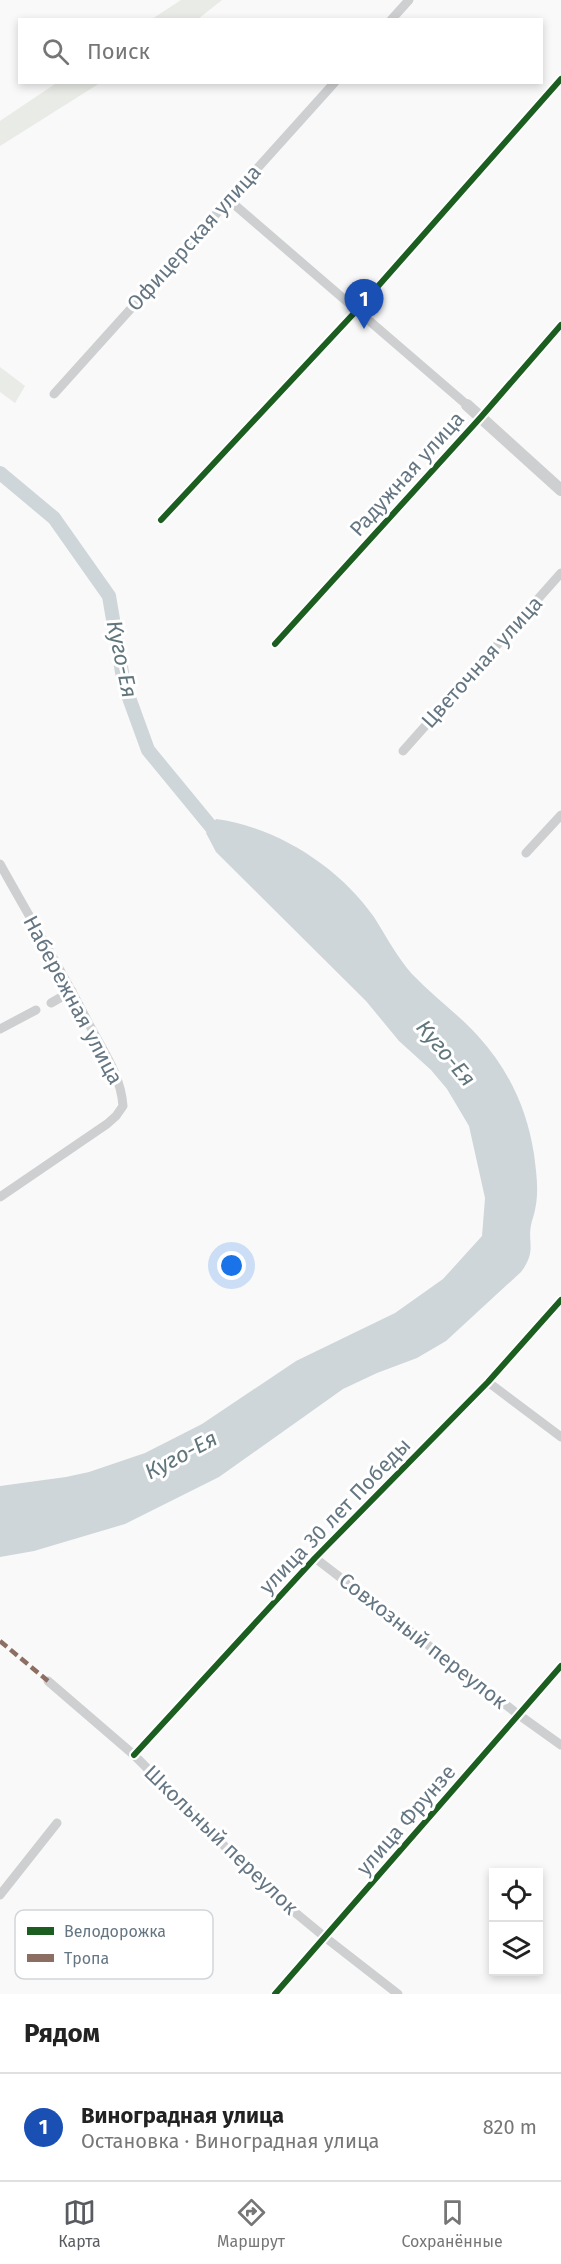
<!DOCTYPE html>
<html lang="ru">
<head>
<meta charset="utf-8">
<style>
  :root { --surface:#fff; --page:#f6f6f6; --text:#222; --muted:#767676; --line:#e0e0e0; --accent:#585c60 }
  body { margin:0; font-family:"Fira Sans",sans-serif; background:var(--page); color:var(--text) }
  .controls { position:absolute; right:18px; bottom:18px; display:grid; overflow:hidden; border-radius:0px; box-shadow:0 3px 9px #0003 }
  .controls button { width:54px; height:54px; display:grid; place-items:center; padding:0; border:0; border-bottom:2px solid var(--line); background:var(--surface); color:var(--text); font:30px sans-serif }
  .you { position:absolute; left:232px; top:1266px; width:21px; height:21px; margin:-15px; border:4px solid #fff; border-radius:50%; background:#1a73e8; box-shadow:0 0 0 9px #1a73e833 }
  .badge { display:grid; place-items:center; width:39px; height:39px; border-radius:50%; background:var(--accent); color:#fff; font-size:20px; font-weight:700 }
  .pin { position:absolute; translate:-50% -50px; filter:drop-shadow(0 2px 3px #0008) }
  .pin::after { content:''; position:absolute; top:32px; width:21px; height:18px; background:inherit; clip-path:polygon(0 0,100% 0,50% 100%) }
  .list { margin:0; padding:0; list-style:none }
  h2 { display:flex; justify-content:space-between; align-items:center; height:78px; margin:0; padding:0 24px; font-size:26px }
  h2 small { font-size:20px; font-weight:400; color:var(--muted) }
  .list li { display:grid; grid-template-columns:39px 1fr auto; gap:18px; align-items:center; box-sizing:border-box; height:108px; padding:0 24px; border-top:2px solid var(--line) }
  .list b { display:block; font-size:22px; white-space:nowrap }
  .list p { margin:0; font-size:20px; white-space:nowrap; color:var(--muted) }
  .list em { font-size:20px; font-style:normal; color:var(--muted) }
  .icon { flex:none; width:33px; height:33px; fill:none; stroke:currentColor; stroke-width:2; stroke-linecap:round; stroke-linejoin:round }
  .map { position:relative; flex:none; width:561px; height:1994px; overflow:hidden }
  .search { position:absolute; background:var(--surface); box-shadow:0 3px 9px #0003; left:18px; right:18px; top:18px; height:66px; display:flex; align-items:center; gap:15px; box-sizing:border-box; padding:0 21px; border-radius:0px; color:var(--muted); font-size:22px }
  .sheet { height:186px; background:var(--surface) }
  nav { display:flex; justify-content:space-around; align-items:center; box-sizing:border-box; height:84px; border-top:2px solid var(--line); background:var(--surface); font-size:16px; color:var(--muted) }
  nav a { display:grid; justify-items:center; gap:3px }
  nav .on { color:var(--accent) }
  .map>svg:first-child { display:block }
  .green { fill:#e8ebe6 }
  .water { fill:#ced6d9 }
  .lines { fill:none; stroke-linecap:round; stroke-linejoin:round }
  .river { stroke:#ced6d9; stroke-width:14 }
  .minor { stroke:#cecfd0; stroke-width:9 }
  .tertiary { stroke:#cecfd0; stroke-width:12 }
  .quiet { stroke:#8d6e63; stroke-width:4.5; stroke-dasharray:9 4.5; stroke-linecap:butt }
  .cycleway-casing { stroke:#fff; stroke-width:10 }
  .cycleway { stroke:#1b5e20; stroke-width:6 }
  .labels { text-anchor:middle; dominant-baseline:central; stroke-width:6; stroke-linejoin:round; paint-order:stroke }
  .street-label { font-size:21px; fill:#657683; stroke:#fff }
  .water-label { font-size:22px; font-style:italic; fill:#60757c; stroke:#fff }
  .key { fill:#fff; stroke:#d1d6da; stroke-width:1.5 }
  .key-label { font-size:16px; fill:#657683 }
</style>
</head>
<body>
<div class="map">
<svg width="561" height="1994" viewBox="0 0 561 1994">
  <rect width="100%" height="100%" fill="#f9f9f9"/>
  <path class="green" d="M181,0H222L198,19H152Z
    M58,82L100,83L0,146V121Z
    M0,367L25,386L15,403L0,392Z"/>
  <path class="water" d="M216,819C277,827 339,867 374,917C386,936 397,957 412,974C433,996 458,1014 478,1036C509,1070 527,1109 534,1154C537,1178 540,1197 532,1221C526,1242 538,1249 521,1272L446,1341L417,1358L377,1373L343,1389L219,1477L125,1524L34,1551L0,1557V1486L66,1477L89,1472L145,1453L202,1424L296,1361L395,1313L443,1279L482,1236L485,1198L469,1126L447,1089L431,1070L399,1041L366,1001L216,852L206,833Z"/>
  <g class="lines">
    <path class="river" d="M0,473L54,518L109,596L124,684L148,750L222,840"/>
    <path class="minor" d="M391,20L409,0
      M229,200L467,405
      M54,394L335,82
      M161,520L357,310L561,79
      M275,644L481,417L561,325
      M403,751L561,573
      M526,853L561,815
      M0,864C30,918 62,971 90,1026C104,1052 121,1076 123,1106L116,1116L107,1124L0,1197
      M51,1003L72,991
      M0,1029L36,1010
      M488,1382L561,1437
      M315,1558L519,1715L561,1745
      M48,1681L134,1755L269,1891L326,1938L398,1994
      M134,1755L315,1558L488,1382L561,1300
      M0,1895L57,1823
      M275,1994L561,1666"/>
    <path class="tertiary" d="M467,405L561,490"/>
    <path class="quiet" d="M0,1641L48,1681"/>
    <defs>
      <path id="cycleway" d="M161,520L357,310L561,79
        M275,644L481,417L561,325
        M134,1755L315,1558L488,1382L561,1300
        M275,1994L561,1666"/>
    </defs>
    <use href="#cycleway" class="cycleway-casing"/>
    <use href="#cycleway" class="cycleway"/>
  </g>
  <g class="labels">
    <g class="street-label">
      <text transform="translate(194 238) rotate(-48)">Офицерская улица</text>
      <text transform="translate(407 474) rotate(-48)">Радужная улица</text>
      <text transform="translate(482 662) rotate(-48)">Цветочная улица</text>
      <text transform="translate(73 1000) rotate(62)">Набережная улица</text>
      <text transform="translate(335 1516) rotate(-46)">улица 30 лет Победы</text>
      <text transform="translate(423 1641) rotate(38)">Совхозный переулок</text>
      <text transform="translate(406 1820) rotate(-49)">улица Фрунзе</text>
      <text transform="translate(221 1840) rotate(44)">Школьный переулок</text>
    </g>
    <g class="water-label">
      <text transform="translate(122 659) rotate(78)">Куго-Ея</text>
      <text transform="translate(446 1053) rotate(50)">Куго-Ея</text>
      <text transform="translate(181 1455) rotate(-28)">Куго-Ея</text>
    </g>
  </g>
  <rect x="15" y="1910" width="198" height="69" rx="9" class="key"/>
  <rect x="27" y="1927" width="27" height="8" fill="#1b5e20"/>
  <rect x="27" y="1954" width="27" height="8" fill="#8d6e63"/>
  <g class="key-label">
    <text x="64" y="1937">Велодорожка</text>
    <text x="64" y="1964">Тропа</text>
  </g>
</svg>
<div class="controls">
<button><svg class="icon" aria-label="locate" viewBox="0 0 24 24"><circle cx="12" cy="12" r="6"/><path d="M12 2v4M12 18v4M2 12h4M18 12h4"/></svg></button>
<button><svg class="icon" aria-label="layers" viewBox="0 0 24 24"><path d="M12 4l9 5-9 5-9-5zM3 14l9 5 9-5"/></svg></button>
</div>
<div class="you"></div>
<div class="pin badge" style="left:364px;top:329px;background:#1a4fb4">1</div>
<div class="search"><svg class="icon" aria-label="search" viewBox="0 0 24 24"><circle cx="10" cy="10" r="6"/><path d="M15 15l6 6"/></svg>Поиск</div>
</div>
<section class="sheet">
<h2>Рядом<small></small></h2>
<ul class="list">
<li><span class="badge" style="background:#1a4fb4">1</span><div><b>Виноградная улица</b><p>Остановка · Виноградная улица</p></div><em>820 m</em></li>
</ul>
</section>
<nav>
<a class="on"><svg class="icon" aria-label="map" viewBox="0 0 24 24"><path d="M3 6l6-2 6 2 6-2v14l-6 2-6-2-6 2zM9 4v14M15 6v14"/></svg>Карта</a>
<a><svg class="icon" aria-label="directions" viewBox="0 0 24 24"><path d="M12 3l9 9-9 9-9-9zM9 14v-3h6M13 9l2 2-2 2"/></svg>Маршрут</a>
<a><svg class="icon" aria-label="saved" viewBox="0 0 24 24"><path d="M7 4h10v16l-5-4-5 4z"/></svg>Сохранённые</a>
</nav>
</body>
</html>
